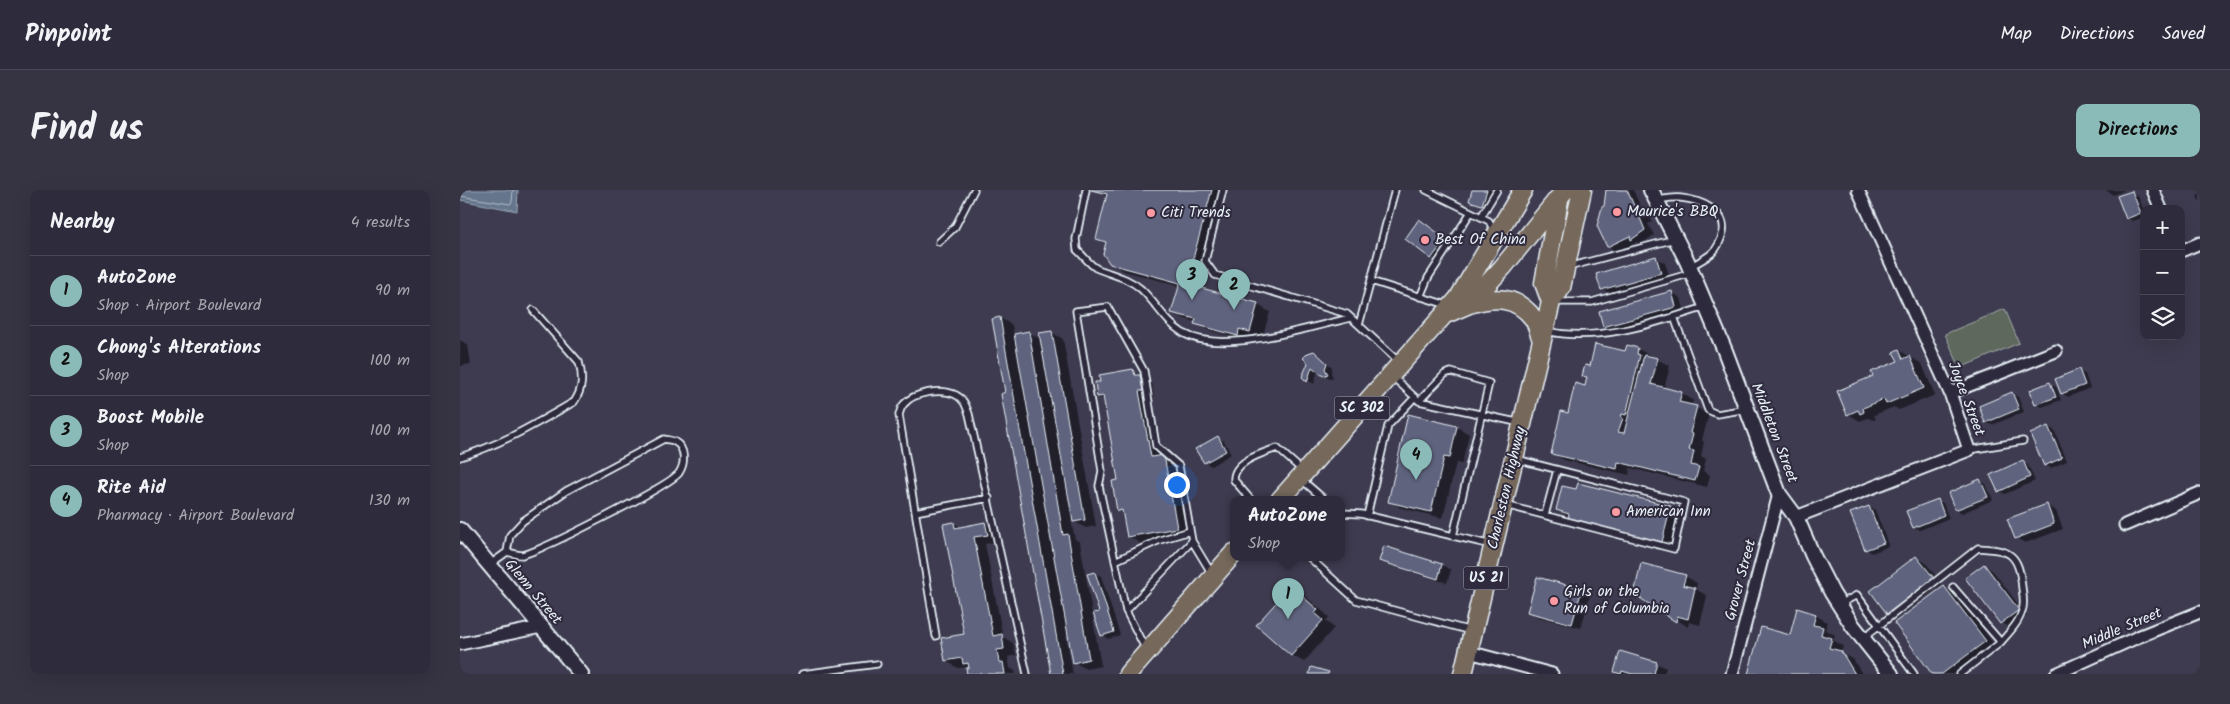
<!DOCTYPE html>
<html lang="en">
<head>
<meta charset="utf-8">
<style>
  :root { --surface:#2e2c3c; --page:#363443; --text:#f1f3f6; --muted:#a7a7af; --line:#494856; --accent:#8bbbb9 }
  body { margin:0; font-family:Kalam,sans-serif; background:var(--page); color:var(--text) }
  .controls { position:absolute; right:15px; top:15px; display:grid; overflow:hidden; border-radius:10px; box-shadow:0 5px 20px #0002 }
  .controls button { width:45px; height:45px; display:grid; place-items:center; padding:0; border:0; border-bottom:1px solid var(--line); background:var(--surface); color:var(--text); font:25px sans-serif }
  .you { position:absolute; left:716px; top:294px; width:18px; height:18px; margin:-12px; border:4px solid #fff; border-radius:50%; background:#1a73e8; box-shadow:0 0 0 8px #1a73e833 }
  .badge { display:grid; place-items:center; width:32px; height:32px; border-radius:50%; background:var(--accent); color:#111; font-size:16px; font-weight:700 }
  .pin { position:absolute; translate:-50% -41px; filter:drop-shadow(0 1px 2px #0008) }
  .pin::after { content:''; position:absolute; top:26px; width:18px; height:15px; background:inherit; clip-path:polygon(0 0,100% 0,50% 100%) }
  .popup { position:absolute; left:770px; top:306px; width:115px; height:65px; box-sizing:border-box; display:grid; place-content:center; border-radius:10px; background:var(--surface); filter:drop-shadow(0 1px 4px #0005); font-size:16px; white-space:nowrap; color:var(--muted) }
  .popup b { font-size:19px; color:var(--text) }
  .popup::after { content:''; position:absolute; left:50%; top:100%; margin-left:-10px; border:10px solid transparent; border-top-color:var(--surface) }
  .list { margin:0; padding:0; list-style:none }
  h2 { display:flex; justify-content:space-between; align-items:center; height:65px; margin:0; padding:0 20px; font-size:21px }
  h2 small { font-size:16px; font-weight:400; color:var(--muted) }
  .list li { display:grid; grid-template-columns:32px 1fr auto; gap:15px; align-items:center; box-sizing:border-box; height:70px; padding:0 20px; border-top:1px solid var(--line) }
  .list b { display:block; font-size:19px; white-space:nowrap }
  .list p { margin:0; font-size:16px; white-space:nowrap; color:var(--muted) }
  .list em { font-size:16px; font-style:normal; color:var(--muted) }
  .icon { flex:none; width:28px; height:28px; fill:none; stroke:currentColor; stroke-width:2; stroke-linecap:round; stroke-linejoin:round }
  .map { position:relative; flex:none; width:1740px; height:484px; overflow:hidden; border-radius:10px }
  header { display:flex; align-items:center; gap:30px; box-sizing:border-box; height:70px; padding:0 25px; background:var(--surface); border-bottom:1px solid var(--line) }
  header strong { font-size:24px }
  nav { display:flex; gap:28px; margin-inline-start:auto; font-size:18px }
  .intro { display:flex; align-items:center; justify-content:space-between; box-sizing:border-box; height:120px; padding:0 30px }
  h1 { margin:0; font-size:35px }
  .button { padding:12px 22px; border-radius:10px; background:var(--accent); color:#111; font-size:18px; font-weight:700 }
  main { display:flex; gap:30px; padding:0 30px }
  aside { flex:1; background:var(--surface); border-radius:10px; box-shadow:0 5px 20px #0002 }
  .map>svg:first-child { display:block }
  .green { fill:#5e675b; stroke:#a3acaa }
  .water { fill:#65758c; stroke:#99a7b7 }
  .shadow { fill:#0007 }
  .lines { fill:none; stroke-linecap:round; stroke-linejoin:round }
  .shore { stroke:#b4bfcd; stroke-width:1 }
  .building { fill:#61647e; stroke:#e8f1f8 }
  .service-casing { stroke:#e8f1f8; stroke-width:9 }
  .minor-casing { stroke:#e8f1f8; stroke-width:15 }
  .tertiary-casing { stroke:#e8f1f8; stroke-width:18 }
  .primary-casing { stroke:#e8f1f8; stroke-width:21 }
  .service { stroke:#2f2a3d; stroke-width:5.5 }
  .minor { stroke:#2f2a3d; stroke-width:11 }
  .tertiary { stroke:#2f2a3d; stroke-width:14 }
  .primary { stroke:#76695c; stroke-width:18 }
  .poi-dot { fill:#ff9aa2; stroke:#2f2a3d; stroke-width:2 }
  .labels { text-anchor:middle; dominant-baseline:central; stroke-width:4; stroke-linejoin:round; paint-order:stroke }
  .shield { fill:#2f2a3d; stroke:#b0b5c0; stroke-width:1 }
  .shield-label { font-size:14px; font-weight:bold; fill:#e8f1f8 }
  .poi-label { font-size:15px; fill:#e8f1f8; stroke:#2f2a3d; text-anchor:start }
  .street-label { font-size:15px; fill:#e8f1f8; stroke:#2f2a3d }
</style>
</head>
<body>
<header>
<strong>Pinpoint</strong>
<nav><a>Map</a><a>Directions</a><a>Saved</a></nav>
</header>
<div class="intro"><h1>Find us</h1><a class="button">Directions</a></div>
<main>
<aside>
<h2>Nearby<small>4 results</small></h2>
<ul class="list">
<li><span class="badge">1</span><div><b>AutoZone</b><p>Shop · Airport Boulevard</p></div><em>90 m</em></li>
<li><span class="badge">2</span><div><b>Chong's Alterations</b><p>Shop</p></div><em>100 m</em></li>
<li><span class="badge">3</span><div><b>Boost Mobile</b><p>Shop</p></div><em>100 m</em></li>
<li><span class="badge">4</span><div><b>Rite Aid</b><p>Pharmacy · Airport Boulevard</p></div><em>130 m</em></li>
</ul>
</aside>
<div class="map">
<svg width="1740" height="484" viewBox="0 0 1740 484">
  <rect width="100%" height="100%" fill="#3e3b50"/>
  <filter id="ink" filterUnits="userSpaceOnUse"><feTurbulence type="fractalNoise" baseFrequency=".02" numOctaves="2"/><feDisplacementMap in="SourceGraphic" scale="10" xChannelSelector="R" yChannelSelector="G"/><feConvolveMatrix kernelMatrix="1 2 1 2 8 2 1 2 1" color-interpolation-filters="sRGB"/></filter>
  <g filter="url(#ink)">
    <path class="green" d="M1545,119L1559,153L1500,178L1485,144Z"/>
    <path class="water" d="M0,0H58L57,21L0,10Z"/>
    <path class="shadow" d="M633,0H766L739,99L798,115L810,122L802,148L791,145L790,152L748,140L736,132L725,129L713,122L720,96L664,81L651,73L647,54L637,48L648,7Z
      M1014,0H1037L1032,19L1011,10Z
      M1148,0H1173L1183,22L1189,26L1192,32L1188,34L1194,45L1181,54L1177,52L1157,62L1148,56L1146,16Z
      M1646,0H1665L1653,5Z
      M1672,2L1678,6L1684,21V27L1673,31L1667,28Z
      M1740,5V12L1737,6Z
      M960,31L994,55L981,73L972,67Z
      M1196,68L1205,73L1210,88L1152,105L1142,99Z
      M1211,102L1221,108L1225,122L1153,141L1144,136Z
      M540,128L552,135L554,146L568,142L582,150L591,142L603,149L636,336L626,338L611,330L615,349L620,352L641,476L626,479L614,472L609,445L606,446L613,484H592L543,204L547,203Z
      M0,150L8,155L11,174L0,176Z
      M1168,157L1178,159L1210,176L1204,199L1221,203L1233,210L1232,216L1249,224L1242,250L1244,252L1241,266L1246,269L1243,281L1250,285L1247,297L1170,278L1169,285L1104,270L1092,263L1109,225L1126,197L1128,188L1124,185L1131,178L1166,162Z
      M1439,160L1462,174L1475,205L1439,220L1434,217L1414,225L1416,229L1413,230L1408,228L1400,231L1388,224L1415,187L1439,172Z
      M854,162L872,177L871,183L873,187L870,189L858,180L854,194L843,187Z
      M673,181L692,193L694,207L690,208L701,267L704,266L716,273L729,344L680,353L668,346L663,323L659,320L660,291L645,210L638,206Z
      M1619,181L1625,184L1630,198L1608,207L1602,203Z
      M1590,194L1596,197L1601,210L1582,217L1576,214Z
      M1552,203L1558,207L1564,222L1532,235L1526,232Z
      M997,237L1009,244L1002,274L996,273L983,328L941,318L929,311Z
      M1588,237L1594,240L1607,271L1591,278L1585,275Z
      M758,248L764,251L771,264L751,276L745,272Z
      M1562,272L1568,275L1575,291L1545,304L1539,301Z
      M1520,291L1526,294L1533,310L1502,323L1496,319Z
      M1477,310L1483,313L1489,328L1460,340L1454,337Z
      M1587,315L1596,321L1603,339L1565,353L1556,348Z
      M1210,317L1222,324L1214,358L1122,335L1097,320Z
      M1409,317L1415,320L1429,356L1412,363L1406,359Z
      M494,333L502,338L525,334L537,341L539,351L525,354L543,447L553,453L556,465L548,467L550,478L555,481L556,484H508V479L510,477L498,478L486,471L505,445Z
      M925,357L982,375L991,380L987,393L930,375L921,370Z
      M1456,367L1465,372L1482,394L1437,428L1428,423Z
      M1524,375L1533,381L1567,426L1550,438L1541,433Z
      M635,383L641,386L660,445L648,449L642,445Z
      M1225,386L1237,393L1236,399L1247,406L1240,435L1229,432L1228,437L1176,403Z
      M831,397L843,404L869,427L866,431L874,438L844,472L831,465Z
      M1484,397L1496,404L1537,458L1503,484H1474L1435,434Z
      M1121,400L1130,406L1121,438L1078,427L1069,421Z
      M1355,425L1367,432L1365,440L1375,445L1373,450L1383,456L1381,463L1393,469L1402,484H1290L1302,439L1330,447Z
      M1196,473L1206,478L1204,484H1159L1156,482Z"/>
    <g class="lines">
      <path class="shore" d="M0,6L50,14L52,12L53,0"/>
    </g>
    <path class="building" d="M631,0H752L726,94L798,113L790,142L779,139L778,146L734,134L736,129L711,123L720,93L650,74L643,64L646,52L636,49L647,4Z
      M1012,0H1027L1022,15L1009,11Z
      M1146,0H1167L1176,20L1180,19L1183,27L1180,28L1185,40L1171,50L1170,46L1147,57L1137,36L1142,17L1144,16Z
      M1672,1L1681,23L1666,29L1657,6Z
      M959,29L986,49L971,69L945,49Z
      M1196,66L1201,83L1141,100L1136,84Z
      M1212,101L1216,117L1143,137L1139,121Z
      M540,127L603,484H591L541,204L545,202L532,129Z
      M569,141L603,345L608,344L629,469L613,473L554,144Z
      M592,141L625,330L613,332L579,143Z
      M1135,154L1165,161L1167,155L1178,158L1177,164L1180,165L1166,225L1162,224L1161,227L1163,228L1158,242L1164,243L1184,165L1198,168L1191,194L1222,202L1219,212L1237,216L1230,243L1233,244L1229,260L1234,261L1231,275L1239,277L1235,291L1158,272L1157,279L1091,264L1101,221L1108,223L1115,193L1125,196L1127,187L1122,186L1125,175L1130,176Z
      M1439,159L1443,169L1450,166L1464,198L1426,214L1424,209L1403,218L1404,222L1400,224L1398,220L1387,225L1377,201L1413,186L1411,182L1438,171L1433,162Z
      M854,161L867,173L865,179L868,184L863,186L852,177L847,192L842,187L848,173L843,168L848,163Z
      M673,179L675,185H680L683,201H679L691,267L704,265L717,338L667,347L662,320L657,321L652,291L658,290L643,206L637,207L635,192H640L639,185Z
      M1619,179L1625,195L1601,204L1595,189Z
      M1590,192L1596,207L1575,215L1570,200Z
      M1552,202L1559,219L1525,233L1519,216Z
      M948,224L997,236L990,268L984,267L971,322L928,312Z
      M1588,236L1602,268L1584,276L1570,244Z
      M758,246L766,261L744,273L735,259Z
      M1563,270L1570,287L1538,302L1530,285Z
      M1520,289L1528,307L1495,320L1488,303Z
      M1118,293L1211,316L1202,352L1108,329L1109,324L1096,320L1102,296L1116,299Z
      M1478,309L1484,325L1453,338L1446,321Z
      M1587,314L1594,334L1555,349L1547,329Z
      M1409,316L1424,353L1405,360L1390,323Z
      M494,332L495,338L525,332L528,345L514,347L533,446L542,444L544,459L537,460L539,473L543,472L545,484H507L506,478H509L508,473L503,474L502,468L485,471L481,448L504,444L483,334Z
      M924,356L982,374L978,389L919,371Z
      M1456,366L1474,388L1427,424L1410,401Z
      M1181,373L1226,385L1223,395L1235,398L1228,429L1217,426L1216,432L1174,404Z
      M1524,374L1559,420L1540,434L1505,388Z
      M635,382L654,442L641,446L633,423L639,422L627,384Z
      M1077,387L1122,399L1112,434L1067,422Z
      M831,396L858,420L855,423L863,430L831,466L796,435Z
      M1484,396L1526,451L1482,484H1472L1434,433Z
      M1337,418L1356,424L1353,435L1363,437L1361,445L1372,448L1369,458L1381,461L1395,484H1288L1301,437L1330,445Z
      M1160,461L1197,472L1194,484H1172L1162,481L1161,484L1154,482Z
      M851,477L869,482L868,484H849Z"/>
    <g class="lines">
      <defs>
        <path id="service" d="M626,0L616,49L617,60C623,65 629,74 636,78C652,85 667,87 681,99C696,113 705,132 723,143C763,166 847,137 891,128
          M763,0L745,71L755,85L887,124L940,173
          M966,0L1011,22
          M1198,10C1205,9 1213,7 1221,8C1239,10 1267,20 1263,42C1261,50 1258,58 1252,63C1246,68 1237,73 1229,77
          M1021,27L1037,0
          M479,52L495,37L514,0
          M1108,77L1215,49
          M911,91L987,115
          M960,107L968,88L1011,22L1029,31L1034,41
          M1095,112H1132L1232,83
          M1214,127L1248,220L1257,224L1287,219
          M899,135L935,0
          M1086,141C1138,153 1196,133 1245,117
          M932,186L959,211L1061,233
          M1509,260L1563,251
          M0,267C43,254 75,234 114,212C123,199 123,187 119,172L73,120
          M842,290L865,310
          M791,310L774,290C773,271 803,263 817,258L843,281
          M1045,315L1214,359L1224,312L1056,269
          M455,322L529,308
          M882,323L901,324L993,346L1029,193L991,182L985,184L959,211
          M1085,325L1097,280
          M907,326L928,236L955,207
          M993,346L1032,355
          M850,368L896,410L1011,441
          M655,371L700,350L730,341
          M29,375L47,362C52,363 58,365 62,365C81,361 209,296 219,283C225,274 226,258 215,252C213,250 207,250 204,249L106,301L63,331L50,345L47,362
          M1493,397L1539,450L1540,453L1500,484
          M1380,414L1397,405L1454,484
          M666,421L732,351
          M476,446L439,225C440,221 441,217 444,214C454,202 482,198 496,205C504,209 506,216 509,224L567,484
          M1403,448L1518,358C1550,360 1559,363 1562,398C1563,405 1565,414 1562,421C1559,433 1548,444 1540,453
          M686,460L666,421L639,296L642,281L616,121L648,117L684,181L696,256L719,276L732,351L752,384
          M342,484L417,474"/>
        <path id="minor" d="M1693,0L1701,19
          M1721,61L1740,53
          M1490,203L1596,161
          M1336,327L1509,260L1490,203L1398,0
          M1665,335L1740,303
          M0,454L81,437
          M1009,462L1092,484
          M1272,484L1319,304
          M1596,484L1680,446L1740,422"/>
        <path id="tertiary" d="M1191,0L1227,71L1265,161L1319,304L1336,327L1353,366L1372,403L1393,436L1431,484
          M0,340L121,484"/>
        <path id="primary" d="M1091,112L1084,93L1099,10
          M1009,114C1033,107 1056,105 1073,128C1077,133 1079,143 1082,150
          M988,123L1009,114L1043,77L1105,0
          M820,310L998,109L1063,0
          M668,484L774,363
          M1003,484L1091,112L1101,98L1122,0"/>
      </defs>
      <use href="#service" class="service-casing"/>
      <use href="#minor" class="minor-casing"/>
      <use href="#tertiary" class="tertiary-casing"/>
      <use href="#primary" class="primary-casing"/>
      <use href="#service" class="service"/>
      <use href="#minor" class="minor"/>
      <use href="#tertiary" class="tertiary"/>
      <use href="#primary" class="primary"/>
    </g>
  </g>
  <g class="poi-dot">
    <circle cx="1157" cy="22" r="5"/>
    <circle cx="691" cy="23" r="5"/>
    <circle cx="965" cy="50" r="5"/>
    <circle cx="1156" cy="322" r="5"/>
    <circle cx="1094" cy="411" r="5"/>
  </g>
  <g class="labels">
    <g class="shield">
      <rect x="874.5" y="206.5" width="55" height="23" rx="4"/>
      <rect x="1003.5" y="376.5" width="45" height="23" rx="4"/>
    </g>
    <g class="shield-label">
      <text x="902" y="218">SC 302</text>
      <text x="1026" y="388">US 21</text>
    </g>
    <g class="poi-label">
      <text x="1167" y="22">Maurice's BBQ</text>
      <text x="701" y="23">Citi Trends</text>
      <text x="975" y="50">Best Of China</text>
      <text x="1166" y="322">American Inn</text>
      <text x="1104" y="402">Girls on the<tspan x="1104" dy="17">Run of Columbia</tspan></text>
    </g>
    <g class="street-label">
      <text transform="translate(1506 209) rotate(69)">Joyce Street</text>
      <text transform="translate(1314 243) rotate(69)">Middleton Street</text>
      <text transform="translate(1047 298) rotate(-77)">Charleston Highway</text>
      <text transform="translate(1281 390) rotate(-75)">Grover Street</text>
      <text transform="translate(73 402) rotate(50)">Glenn Street</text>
      <text transform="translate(1662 439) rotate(-23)">Middle Street</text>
    </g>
  </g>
</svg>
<div class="controls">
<button>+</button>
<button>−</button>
<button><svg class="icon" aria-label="layers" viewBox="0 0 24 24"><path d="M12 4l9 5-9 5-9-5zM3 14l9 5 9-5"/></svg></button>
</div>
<div class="you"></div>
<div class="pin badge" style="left:828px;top:429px">1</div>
<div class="popup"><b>AutoZone</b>Shop</div>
<div class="pin badge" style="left:774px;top:120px">2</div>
<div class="pin badge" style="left:732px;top:110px">3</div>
<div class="pin badge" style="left:956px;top:290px">4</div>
</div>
</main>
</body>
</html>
